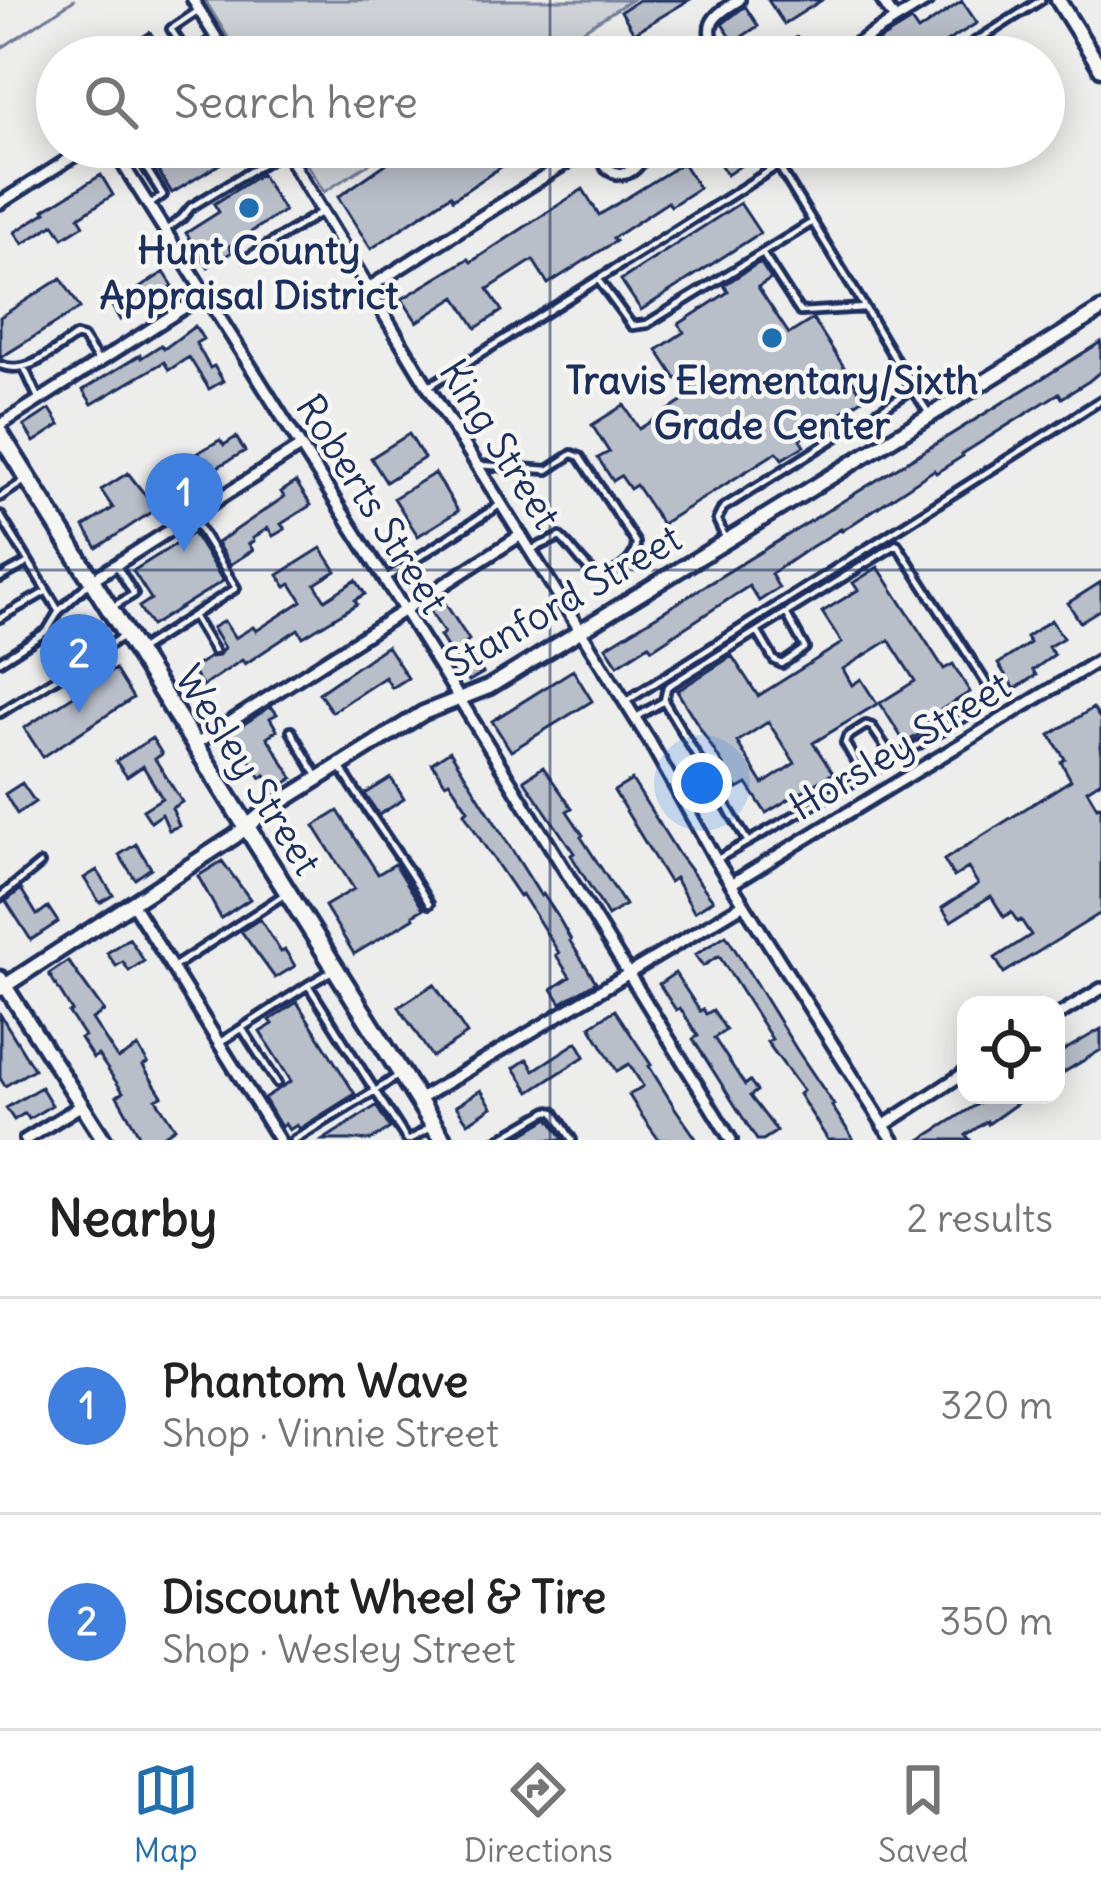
<!DOCTYPE html>
<html lang="en">
<head>
<meta charset="utf-8">
<style>
  :root { --surface:#fff; --page:#f6f6f6; --text:#222; --muted:#767676; --line:#e0e0e0; --accent:#1f6fb2 }
  body { margin:0; font-family:Delius,sans-serif; background:var(--page); color:var(--text) }
  .controls { position:absolute; right:36px; bottom:36px; display:grid; overflow:hidden; border-radius:24px; box-shadow:0 6px 30px #0003 }
  .controls button { width:108px; height:108px; display:grid; place-items:center; padding:0; border:0; border-bottom:3px solid var(--line); background:var(--surface); color:var(--text); font:60px sans-serif }
  .you { position:absolute; left:702px; top:783px; width:42px; height:42px; margin:-30px; border:9px solid #fff; border-radius:50%; background:#1a73e8; box-shadow:0 0 0 18px #1a73e833 }
  .badge { display:grid; place-items:center; width:78px; height:78px; border-radius:50%; background:var(--accent); color:#fff; font-size:39px; font-weight:700 }
  .pin { position:absolute; translate:-50% -99px; filter:drop-shadow(0 3px 6px #0008) }
  .pin::after { content:''; position:absolute; top:63px; width:42px; height:36px; background:inherit; clip-path:polygon(0 0,100% 0,50% 100%) }
  .list { margin:0; padding:0; list-style:none }
  h2 { display:flex; justify-content:space-between; align-items:center; height:156px; margin:0; padding:0 48px; font-size:51px }
  h2 small { font-size:39px; font-weight:400; color:var(--muted) }
  .list li { display:grid; grid-template-columns:78px 1fr auto; gap:36px; align-items:center; box-sizing:border-box; height:216px; padding:0 48px; border-top:3px solid var(--line) }
  .list b { display:block; font-size:45px; white-space:nowrap }
  .list p { margin:0; font-size:39px; white-space:nowrap; color:var(--muted) }
  .list em { font-size:39px; font-style:normal; color:var(--muted) }
  .icon { flex:none; width:66px; height:66px; fill:none; stroke:currentColor; stroke-width:2; stroke-linecap:round; stroke-linejoin:round }
  .map { position:relative; flex:none; width:1101px; height:1140px; overflow:hidden }
  .search { position:absolute; background:var(--surface); box-shadow:0 6px 30px #0003; left:36px; right:36px; top:36px; height:132px; display:flex; align-items:center; gap:30px; box-sizing:border-box; padding:0 42px; border-radius:66px; color:var(--muted); font-size:45px }
  .sheet { height:588px; background:var(--surface) }
  nav { display:flex; justify-content:space-around; align-items:center; box-sizing:border-box; height:168px; border-top:3px solid var(--line); background:var(--surface); font-size:33px; color:var(--muted) }
  nav a { display:grid; justify-items:center; gap:6px }
  nav .on { color:var(--accent) }
  .map>svg:first-child { display:block }
  .green { fill:#ced2d7; stroke:#74809a; stroke-width:3 }
  .lines { fill:none; stroke-linecap:round; stroke-linejoin:round }
  .stream { stroke:#6e7a96; stroke-width:3 }
  .building { fill:#b9bfc8; stroke:#1b2f5e; stroke-width:3; fill-rule:evenodd }
  .service-casing { stroke:#1b2f5e; stroke-width:14 }
  .minor-casing { stroke:#1b2f5e; stroke-width:18 }
  .tertiary-casing { stroke:#1b2f5e; stroke-width:21 }
  .primary-casing { stroke:#1b2f5e; stroke-width:24 }
  .service { stroke:#f6f6f2; stroke-width:4.5 }
  .minor { stroke:#f6f6f2; stroke-width:9 }
  .tertiary { stroke:#f6f6f2; stroke-width:12 }
  .primary { stroke:#f6f6f2; stroke-width:15 }
  .grid { fill:none; stroke:#1b2f5e; stroke-width:3; stroke-opacity:0.55 }
  .poi-dot { fill:#1f6fb2; stroke:#f6f6f2; stroke-width:4.5 }
  .labels { text-anchor:middle; dominant-baseline:central; stroke-width:9; stroke-linejoin:round; paint-order:stroke }
  .poi-label { font-size:39px; font-weight:bold; fill:#1b2f5e; stroke:#f6f6f2 }
  .street-label { font-size:39px; fill:#1b2f5e; stroke:#f6f6f2 }
</style>
</head>
<body>
<div class="map">
<svg width="1101" height="1140" viewBox="0 0 1101 1140">
  <rect width="100%" height="100%" fill="#edeeec"/>
  <filter id="ink" filterUnits="userSpaceOnUse"><feTurbulence type="fractalNoise" baseFrequency=".00833" numOctaves="2"/><feDisplacementMap in="SourceGraphic" scale="24" xChannelSelector="R" yChannelSelector="G"/><feConvolveMatrix kernelMatrix="1 2 1 2 8 2 1 2 1" color-interpolation-filters="sRGB"/></filter>
  <g filter="url(#ink)">
    <path class="green" d="M205,0H631L540,57H240Z
      M296,147H396L324,192Z"/>
    <g class="lines">
      <path class="stream" d="M0,49L74,0"/>
    </g>
    <path class="building" d="M639,0H689L634,33L621,11Z
      M768,0H822L784,24Z
      M962,1L977,23L922,57H852L911,21L918,31Z
      M745,6L758,26L734,42L722,24Z
      M150,32L167,57H111Z
      M797,37L805,50L794,57H743L767,42L773,53Z
      M153,147H227L233,156L172,193L146,151Z
      M410,147H458L465,158L481,147H514L519,155L453,199L451,195L371,249L338,197Z
      M709,147H744L752,158L727,175Z
      M683,163L699,188L671,206L668,202L613,238L616,241L548,284L533,260L488,289L502,311L476,328L456,297L417,322L402,299L468,259L471,262L583,189L599,215Z
      M261,174L284,211L229,246L232,252L208,267L186,233L219,212L214,204Z
      M101,175L113,195L79,217L84,225L63,238L54,224L23,244L15,232L46,212L44,210Z
      M740,203L760,233L641,310L621,280Z
      M760,262L771,279L758,287L789,334L813,319L864,398L800,439L804,446L782,459L777,452L662,524L636,485L630,489L621,476L613,481L598,458L609,452L592,425L624,405L639,429L694,394L682,375L676,379L657,350L684,332L679,324L728,292L724,285Z
      M164,272L173,286L120,320L112,306Z
      M61,278L80,308L0,358V317Z
      M195,326L203,339L196,343L210,368L214,366L223,381L209,389L189,357L169,370L164,362L92,404L83,390L140,355L141,358L161,345L164,349Z
      M1101,342V371L1089,381L1062,398L1059,393L962,454L963,456L936,473L934,470L842,531L841,529L808,549L771,574L779,588L759,601L749,586L652,649L649,645L618,665L606,647Z
      M50,409L60,425L34,442L24,426Z
      M409,434L424,458L386,482L371,458Z
      M236,437L245,451L194,481L182,462L220,440L224,445Z
      M128,473L156,509L97,548L84,527L113,508L101,490Z
      M435,473L458,511L418,536L394,498Z
      M296,482L311,505L281,524L285,529L273,536L268,528L253,538L254,541L249,544L253,550L230,565L217,543L284,497L281,492Z
      M193,533L223,581L151,626L139,607L151,599L133,571Z
      M321,548L336,571L315,584L325,600L356,580L365,594L355,600L357,604L303,637L298,629L245,664L242,660L203,686L191,669L210,657L218,656L224,648L212,628L224,621L235,638L253,627L256,631L302,601L291,584L286,587L278,575Z
      M878,567L944,669L953,664L970,692L926,719L931,727L905,743L880,703L915,681L889,640L843,669L852,685L861,679L877,704L813,743L833,773L766,813L747,784L738,789L677,691L732,656L758,696L842,643L822,612L858,590L853,583ZM768,722L795,763L763,784L737,742Z
      M1101,582V609L1080,622L1068,603Z
      M441,597L469,640L464,644L483,673L469,681L440,636L444,633L427,606Z
      M1051,620L1063,638L1048,647L1054,655L1033,670L1036,675L1015,689L998,664L1030,643L1026,637Z
      M387,646L408,678L392,688L385,677L332,712L319,693Z
      M115,669L133,698L43,757L24,728Z
      M573,670L592,701L511,751L492,721Z
      M271,706L277,714L270,718L277,730L267,737L293,778L275,790L265,775L261,778L232,732Z
      M1093,708L1101,720V781L1087,790L1097,807L1101,805V913L1004,973L995,958L1031,935L1021,920L1018,922L1011,912L1004,917L991,896L951,921L942,908L978,884L968,868L954,877L944,860L1071,780L1061,762L1065,759L1050,735Z
      M152,738L162,754L155,759L182,802L172,808L179,826L169,830L162,814L151,822L143,810L162,798L143,766L127,777L116,761Z
      M450,751L541,896L543,894L557,915L571,940L570,941L596,982L561,1003L552,989L570,977L556,955L559,953L522,894L519,896L482,842L464,813L468,810L449,781L445,783L432,763Z
      M543,767L572,808L567,811L583,835L581,837L625,905L608,916L571,855L574,853L524,780Z
      M391,778L404,799L379,815L365,794Z
      M632,780L679,855L713,900L694,912L675,878L669,882L614,791Z
      M22,783L35,802L17,814L5,794Z
      M338,811L378,874L395,864L423,909L413,915L414,918L354,954L325,906L354,889L314,826Z
      M136,844L151,868L135,879L119,855Z
      M222,861L250,899L221,918L198,876Z
      M97,870L113,895L100,903L84,878Z
      M21,889L37,915L48,907L58,922L31,940L6,901Z
      M260,919L281,952L285,950L295,966L275,978L241,931Z
      M726,935L797,1050L834,1105L832,1106L854,1140H828L799,1094L803,1091L767,1042L772,1039L719,956L703,966L695,955Z
      M129,938L144,961L129,971L123,962L116,966L107,953Z
      M68,961L104,1011L92,1019L118,1059L138,1047L148,1063L143,1066L162,1096L156,1099L175,1128L157,1140H142L117,1096L123,1092L98,1055L93,1058L80,1038L84,1036L69,1013L72,1011L49,974Z
      M675,973L700,1011L703,1009L706,1014L713,1010L726,1030L714,1038L745,1085L750,1081L757,1091L750,1096L777,1131L763,1140H757L693,1039L698,1036L680,1008L676,1010L659,984Z
      M434,984L467,1034L432,1057L399,1007Z
      M297,1002L355,1094L299,1129L297,1125L289,1130L285,1124L281,1127L264,1098L291,1081L260,1032L273,1024L270,1020Z
      M615,1010L651,1065L649,1066L675,1108L697,1140H659L642,1116L629,1095L643,1086L629,1064L617,1071L590,1026Z
      M0,1014L34,1069L5,1086L0,1078Z
      M1101,1029V1050L1056,1077V1055Z
      M577,1042L585,1056L530,1092L514,1068L527,1059L534,1070Z
      M41,1087L52,1105L29,1119L25,1113L14,1120L6,1108Z
      M481,1090L492,1107L468,1123L456,1106Z
      M992,1095H1029L988,1124L987,1121L966,1135L970,1140H920Z
      M376,1106L390,1128L371,1140H323Z
      M549,1118L564,1140H513L524,1133Z"/>
    <g class="lines">
      <defs>
        <path id="service" d="M199,10L171,29L188,55L215,38
          M951,57L1041,0
          M133,147L163,195L151,204
          M246,147L258,166
          M778,165L865,308
          M166,230L182,218L191,207L285,150
          M762,253L800,312L865,308L912,388
          M247,258L323,211
          M599,281L632,326L647,324L811,223
          M0,365C28,376 53,351 76,336L83,338L99,362
          M24,367L39,400
          M428,387L807,147
          M479,465L548,470L572,454L580,457L636,543C636,561 617,572 600,577C584,569 574,549 560,537L530,550
          M0,497L26,480
          M0,515L59,611
          M725,537L717,520L723,508L913,389L930,415
          M0,578L29,562
          M385,579L501,504
          M114,606L134,594L117,566
          M193,616L214,651
          M0,618L47,591
          M757,631L774,660L782,664L805,648L786,613
          M141,649L236,588L192,516
          M0,661L47,631L59,611L89,583
          M625,702L1101,400
          M0,713L120,638
          M638,716L664,701
          M291,731L316,774
          M341,768C369,815 402,857 429,904
          M862,773L845,743L847,737L866,725L872,727L893,758
          M716,860L944,730L995,697L897,544L667,687L664,701L748,842
          M0,897L40,864
          M172,968L282,896
          M330,972L308,985L375,1091L396,1077
          M242,1028L277,1083
          M219,1043L308,985
          M294,1140L375,1091L407,1140
          M410,1140L429,1128
          M498,1140L548,1111L554,1112L572,1140"/>
        <path id="minor" d="M193,0L228,57
          M882,0L895,20
          M720,57C702,25 710,18 739,0
          M835,57L928,0
          M112,147L430,651L731,1140
          M283,147L428,387L650,742L716,860L893,1140
          M604,147L602,157L607,168C619,177 630,175 639,163V147
          M774,147L775,149
          M0,203L88,147
          M370,287L585,151L602,150
          M0,425L204,295
          M92,580L300,447
          M193,746L521,535
          M731,884L1101,659
          M132,903L279,1140
          M1056,1016L1101,989
          M418,1100L744,904
          M883,1126L966,1072
          M25,1140L82,1105"/>
        <path id="tertiary" d="M1058,0L1101,69
          M0,978L104,1140
          M0,989L234,837L262,814L423,713L489,687L1101,310"/>
        <path id="primary" d="M0,434L443,1140"/>
      </defs>
      <use href="#service" class="service-casing"/>
      <use href="#minor" class="minor-casing"/>
      <use href="#tertiary" class="tertiary-casing"/>
      <use href="#primary" class="primary-casing"/>
      <use href="#service" class="service"/>
      <use href="#minor" class="minor"/>
      <use href="#tertiary" class="tertiary"/>
      <use href="#primary" class="primary"/>
    </g>
  </g>
  <path class="grid" d="M550,0V57M550,147V1140M0,570H1101"/>
  <g class="poi-dot">
    <circle cx="249" cy="208" r="12"/>
    <circle cx="772" cy="338" r="12"/>
  </g>
  <g class="labels">
    <g class="poi-label">
      <text x="249" y="250">Hunt County<tspan x="249" dy="45">Appraisal District</tspan></text>
      <text x="772" y="380">Travis Elementary/Sixth<tspan x="772" dy="45">Grade Center</tspan></text>
    </g>
    <g class="street-label">
      <text transform="translate(500 444) rotate(58)">King Street</text>
      <text transform="translate(372 504) rotate(58)">Roberts Street</text>
      <text transform="translate(563 601) rotate(-30)">Stanford Street</text>
      <text transform="translate(900 746) rotate(-31)">Horsley Street</text>
      <text transform="translate(248 770) rotate(58)">Wesley Street</text>
    </g>
  </g>
</svg>
<div class="controls">
<button><svg class="icon" aria-label="locate" viewBox="0 0 24 24"><circle cx="12" cy="12" r="6"/><path d="M12 2v4M12 18v4M2 12h4M18 12h4"/></svg></button>
</div>
<div class="you"></div>
<div class="pin badge" style="left:184px;top:552px;background:#3f7fe0">1</div>
<div class="pin badge" style="left:79px;top:713px;background:#3f7fe0">2</div>
<div class="search"><svg class="icon" aria-label="search" viewBox="0 0 24 24"><circle cx="10" cy="10" r="6"/><path d="M15 15l6 6"/></svg>Search here</div>
</div>
<section class="sheet">
<h2>Nearby<small>2 results</small></h2>
<ul class="list">
<li><span class="badge" style="background:#3f7fe0">1</span><div><b>Phantom Wave</b><p>Shop · Vinnie Street</p></div><em>320 m</em></li>
<li><span class="badge" style="background:#3f7fe0">2</span><div><b>Discount Wheel &amp; Tire</b><p>Shop · Wesley Street</p></div><em>350 m</em></li>
</ul>
</section>
<nav>
<a class="on"><svg class="icon" aria-label="map" viewBox="0 0 24 24"><path d="M3 6l6-2 6 2 6-2v14l-6 2-6-2-6 2zM9 4v14M15 6v14"/></svg>Map</a>
<a><svg class="icon" aria-label="directions" viewBox="0 0 24 24"><path d="M12 3l9 9-9 9-9-9zM9 14v-3h6M13 9l2 2-2 2"/></svg>Directions</a>
<a><svg class="icon" aria-label="saved" viewBox="0 0 24 24"><path d="M7 4h10v16l-5-4-5 4z"/></svg>Saved</a>
</nav>
</body>
</html>
